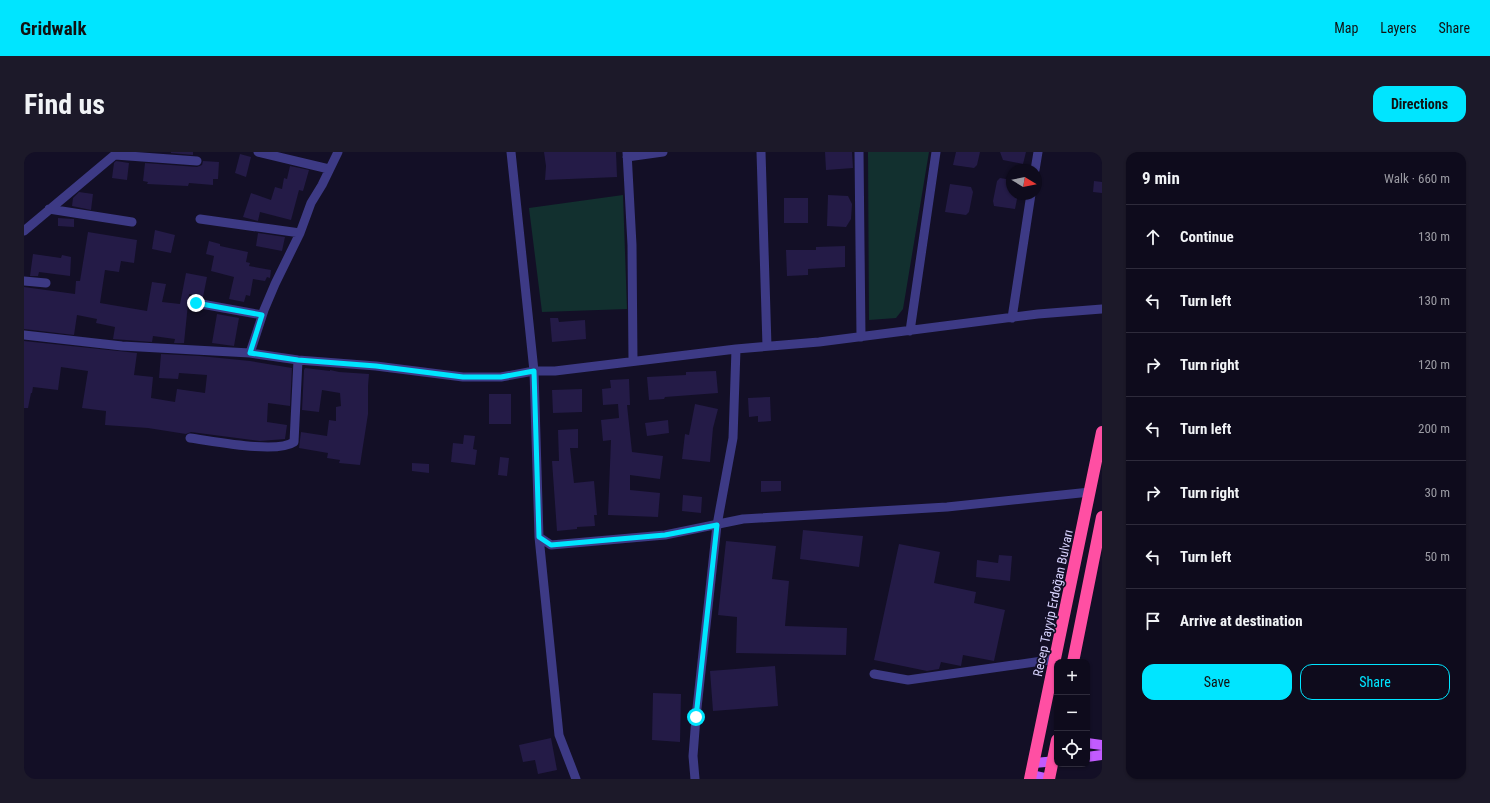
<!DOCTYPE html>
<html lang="en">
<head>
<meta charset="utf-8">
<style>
  :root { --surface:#0e0b1c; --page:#1c1929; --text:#f1f3f6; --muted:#9b9ba3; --line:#2e2b3b; --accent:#00e5ff }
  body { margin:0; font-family:"Roboto Condensed",sans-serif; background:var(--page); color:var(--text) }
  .controls { position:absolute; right:12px; bottom:12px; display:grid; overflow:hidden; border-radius:8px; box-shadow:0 1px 3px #0004 }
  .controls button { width:36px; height:36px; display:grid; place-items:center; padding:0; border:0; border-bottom:1px solid var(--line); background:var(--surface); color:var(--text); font:20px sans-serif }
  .compass { position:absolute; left:982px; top:12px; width:36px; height:36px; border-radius:50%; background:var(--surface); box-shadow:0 1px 3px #0004; rotate:100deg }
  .stop { position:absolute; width:12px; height:12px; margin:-9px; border:3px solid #00e5ff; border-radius:50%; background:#fff }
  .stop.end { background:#00e5ff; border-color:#fff; box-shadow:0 1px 4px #0008 }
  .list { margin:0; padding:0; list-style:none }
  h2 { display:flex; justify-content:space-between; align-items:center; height:52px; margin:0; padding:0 16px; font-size:17px }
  h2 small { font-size:13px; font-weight:400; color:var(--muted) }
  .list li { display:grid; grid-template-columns:26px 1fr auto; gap:12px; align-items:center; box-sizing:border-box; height:64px; padding:0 16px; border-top:1px solid var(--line) }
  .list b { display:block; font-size:15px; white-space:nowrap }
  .list em { font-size:13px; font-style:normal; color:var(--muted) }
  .actions { display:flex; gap:8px; padding:12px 16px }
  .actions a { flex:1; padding:9px 0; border:1px solid var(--accent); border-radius:12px; text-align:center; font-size:14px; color:var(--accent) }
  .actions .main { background:var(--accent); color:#111 }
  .icon { flex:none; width:22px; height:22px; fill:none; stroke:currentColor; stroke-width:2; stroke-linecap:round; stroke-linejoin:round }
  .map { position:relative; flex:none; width:1078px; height:627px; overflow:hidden; border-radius:12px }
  header { display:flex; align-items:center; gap:24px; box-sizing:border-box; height:56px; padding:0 20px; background:var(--accent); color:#111 }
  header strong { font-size:19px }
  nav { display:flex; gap:22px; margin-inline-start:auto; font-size:14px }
  .intro { display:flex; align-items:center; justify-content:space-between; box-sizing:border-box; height:96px; padding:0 24px }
  h1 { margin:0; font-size:28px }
  .button { padding:10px 18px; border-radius:12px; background:var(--accent); color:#111; font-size:14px; font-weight:700 }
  main { display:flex; gap:24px; padding:0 24px }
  aside { flex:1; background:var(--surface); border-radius:12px; box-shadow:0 1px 3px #0004 }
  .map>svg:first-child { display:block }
  .green { fill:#12302f }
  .building { fill:#241b47 }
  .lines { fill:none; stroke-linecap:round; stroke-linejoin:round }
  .minor { stroke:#3d3a85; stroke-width:9 }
  .major { stroke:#c25bff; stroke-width:10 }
  .highway { stroke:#ff4fa3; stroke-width:12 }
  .route { stroke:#00e5ff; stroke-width:5 }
  .labels { text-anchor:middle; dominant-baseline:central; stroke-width:3.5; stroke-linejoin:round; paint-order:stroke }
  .street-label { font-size:13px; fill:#d9d4ff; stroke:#130f26 }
</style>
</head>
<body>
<header>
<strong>Gridwalk</strong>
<nav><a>Map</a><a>Layers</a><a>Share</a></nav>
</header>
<div class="intro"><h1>Find us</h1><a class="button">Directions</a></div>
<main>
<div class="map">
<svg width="1078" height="627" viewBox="0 0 1078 627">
  <rect width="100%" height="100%" fill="#130f26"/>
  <path class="green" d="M844,0H905L879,157L872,166L845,168Z
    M599,43L603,157L518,160L505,56Z"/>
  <path class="building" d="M147,0H169V3L147,1Z
    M520,0H592L593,25L521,28L522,14Z
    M801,0H828L829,16L802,18Z
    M932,0H956L953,13L950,16L929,13Z
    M976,0H1002L999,12L979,8Z
    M216,2L227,5L222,25L211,21Z
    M92,9L105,11L103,28L88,26L90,11Z
    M179,9L195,10L194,27H189V33L165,31L164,34L123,32L124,30L119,29L121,11L173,15L178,13Z
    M266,14L285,18L279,39L275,38L267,68L236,60L234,69L219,65L227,41L247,48L251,35L258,37L260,26L263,27Z
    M976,26L988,28V42H994L991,57L970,54L969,49L973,29Z
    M1070,29L1078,30V41L1069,40Z
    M926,32L947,35L949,40L945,60L942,63L921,60Z
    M55,40L69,42L67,58L48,54L49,46Z
    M804,43L824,44L828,52L827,67L822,75L803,74Z
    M760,46H784V71H760Z
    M34,66L50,67V75L34,74Z
    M131,78L151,83L147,101L128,97Z
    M64,80L113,88L110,111L97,109L95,120L81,118L76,151L123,159L128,130L142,132L138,150L156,152L162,121L183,125L179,145L165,142L160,191H150L151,187L129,184L128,190L89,187L91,175L72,171L73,167L53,163L50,183L0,177V135L51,142L52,129H56Z
    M234,81L261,85L258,99L232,94Z
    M185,89L196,92V94L224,100L222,110L226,111L225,114L247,118L246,126L243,125L241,129L229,127L226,144L222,143L220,150L205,147L210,125L187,119L190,104L182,102Z
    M821,94V115L784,117V123L763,124L762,98H792V95Z
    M9,102L37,106L38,103L47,105L46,124L15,120L14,124H6Z
    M193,162L215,166L210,194L188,191Z
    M526,166H534L535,170L561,168L562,187L528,190Z
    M0,189L113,201L110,223L129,225L127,246L151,250L153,237L181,241L183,223L155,221L154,227L135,226L137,202L176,204L226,209L268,216L266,254L244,251L243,270L263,273L261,287L236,289L167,280L162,282L124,276L81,273L82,259L58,256L64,219L37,215L34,238L9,235L8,241H7L4,256H0Z
    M281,216L306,219V218L315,220L345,222L344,234V262L336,313L315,311L316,308L303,306L304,301L275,296L277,280L303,284L305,268L312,269V255L317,254L316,241L298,238L295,260L278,258L280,218Z
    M692,219L694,241L641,245L640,247L625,248L623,225L662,223V220Z
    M605,227L606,253H603L608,300L639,304L636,327L606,323V338L636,341L634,365L584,363L587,288L579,289L577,268L595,266L594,252L579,253L578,237L587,236L586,228Z
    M558,237V260L529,261L528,238Z
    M465,242H487V272H465Z
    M746,245L747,269L734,270V264L725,265L724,246Z
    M671,252L694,257L689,276L686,310L658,307L661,282L665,283Z
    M644,268L645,281L623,284L621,271Z
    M554,277V296H546L550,331L570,329L573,363H570L571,374L553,375V377L533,379L528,309H535L534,278Z
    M440,283L451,284L449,297L453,298L451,313L427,310L429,291L439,292Z
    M476,305L485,306L483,324L474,323Z
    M388,311L405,312V321L388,319Z
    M737,329H757V339L737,340Z
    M659,343L678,345L677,361L658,359Z
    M779,378L839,384L835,415L776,407Z
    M702,389L752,394L748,427L765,429L761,474L823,476L822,503L712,501L713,465L694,463Z
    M875,392L916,400L910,431L952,440L950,451L981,458L970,509L939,503L937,514L917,510L915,517L903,519L850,508Z
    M975,403L988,404L986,429L952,425L953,408L974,411Z
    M751,514L754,554L689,559L686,519Z
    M629,541L657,542L656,590L628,588Z
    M527,586L533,618L514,622L511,608L499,610L495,593Z"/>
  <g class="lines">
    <path class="minor" d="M234,0L305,17
      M487,0L510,219L515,385L527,393L641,383L719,367L923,355L1066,340
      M603,0L608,93L609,209
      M737,0L743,194
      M835,0L837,185
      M91,3L173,9
      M603,5L639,0
      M1011,18L1014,0
      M25,57L108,70
      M176,67L276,81
      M0,79L94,0
      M0,129L22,131
      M172,151L238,163
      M988,166L1007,42
      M886,179L912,0
      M0,183L98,194L226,201L274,208L352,214L439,225H477L510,219H531L712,197L795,190L1014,162L1078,157
      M226,201L240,158L251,132L276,81L287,51L298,33L314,0
      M166,286C189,289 253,302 270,290L274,208
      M515,385L535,583L552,627
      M850,522L884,528L1032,507
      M671,627L669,604L672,565L693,373L709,286L712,197"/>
    <path class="major" d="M1063,591L1078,593
      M1063,605L1078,603
      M1010,611L1033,609
      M1007,623L1025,627"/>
    <path class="highway" d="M1049,510L1078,365
      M1006,627L1078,280
      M1025,627L1033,588"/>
  </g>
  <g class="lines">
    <path class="route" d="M172,151L238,163L226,201L274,208L352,214L439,225H477L510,219L515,385L527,393L641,383L693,373L672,565"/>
  </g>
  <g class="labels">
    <g class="street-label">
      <text transform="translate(1029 451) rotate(-78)">Recep Tayyip Erdoğan Bulvarı</text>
    </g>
  </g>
</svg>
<div class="controls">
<button>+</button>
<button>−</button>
<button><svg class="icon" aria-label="locate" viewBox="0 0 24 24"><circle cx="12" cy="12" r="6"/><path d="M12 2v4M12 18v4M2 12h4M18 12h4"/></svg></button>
</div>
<svg class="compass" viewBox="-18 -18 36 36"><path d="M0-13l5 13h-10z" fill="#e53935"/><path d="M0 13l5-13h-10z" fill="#9b9ba3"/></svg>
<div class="stop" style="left:672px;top:565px"></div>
<div class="stop end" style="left:172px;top:151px"></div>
</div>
<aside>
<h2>9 min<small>Walk · 660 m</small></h2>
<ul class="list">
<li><svg class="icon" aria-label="ahead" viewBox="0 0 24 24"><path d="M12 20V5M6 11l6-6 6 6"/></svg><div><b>Continue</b></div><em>130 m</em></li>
<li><svg class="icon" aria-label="left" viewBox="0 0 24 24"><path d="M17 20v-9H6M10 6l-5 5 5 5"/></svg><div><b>Turn left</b></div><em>130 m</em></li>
<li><svg class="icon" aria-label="right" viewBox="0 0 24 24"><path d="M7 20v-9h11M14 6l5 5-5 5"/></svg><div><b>Turn right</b></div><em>120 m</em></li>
<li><svg class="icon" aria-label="left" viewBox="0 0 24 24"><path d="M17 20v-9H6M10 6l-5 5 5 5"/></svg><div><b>Turn left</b></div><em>200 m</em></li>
<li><svg class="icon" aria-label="right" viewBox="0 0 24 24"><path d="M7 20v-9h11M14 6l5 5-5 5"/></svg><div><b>Turn right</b></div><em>30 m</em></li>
<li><svg class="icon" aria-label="left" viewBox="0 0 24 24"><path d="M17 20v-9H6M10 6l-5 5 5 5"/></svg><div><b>Turn left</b></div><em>50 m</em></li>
<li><svg class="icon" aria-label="arrive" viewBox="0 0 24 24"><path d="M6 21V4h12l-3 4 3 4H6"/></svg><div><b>Arrive at destination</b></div></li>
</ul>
<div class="actions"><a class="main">Save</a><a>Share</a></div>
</aside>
</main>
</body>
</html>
